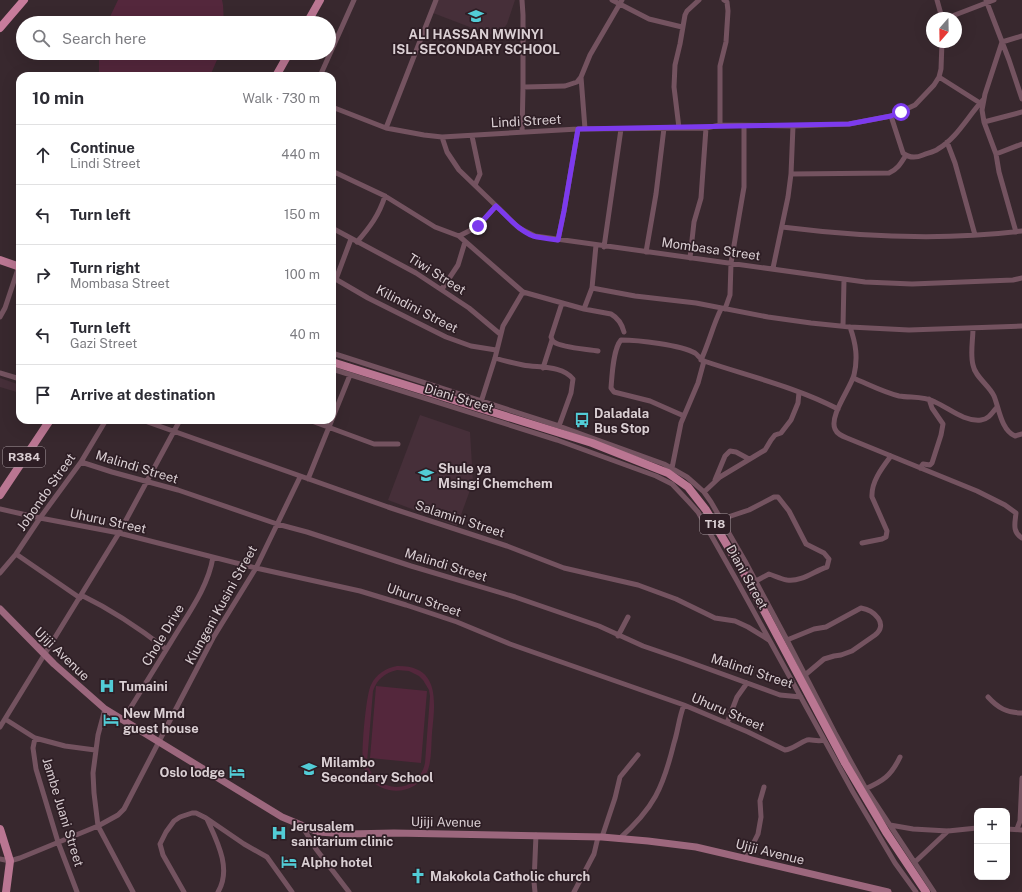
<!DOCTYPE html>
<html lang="en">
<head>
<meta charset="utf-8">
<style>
  :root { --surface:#fff; --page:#f2f2f3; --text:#2b2b33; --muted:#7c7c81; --line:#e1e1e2 }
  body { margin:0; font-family:"Public Sans",sans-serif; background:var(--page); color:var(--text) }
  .controls { position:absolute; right:12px; bottom:12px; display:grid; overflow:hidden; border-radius:8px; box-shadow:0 4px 16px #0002 }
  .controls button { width:36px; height:36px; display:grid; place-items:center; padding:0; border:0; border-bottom:1px solid var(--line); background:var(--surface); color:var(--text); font:20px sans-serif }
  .compass { position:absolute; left:926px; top:12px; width:36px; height:36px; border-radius:50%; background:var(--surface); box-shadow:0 4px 16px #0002; rotate:200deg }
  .stop { position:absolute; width:12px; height:12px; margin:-9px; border:3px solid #7c3aed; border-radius:50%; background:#fff }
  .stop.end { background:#7c3aed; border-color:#fff; box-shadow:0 1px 4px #0008 }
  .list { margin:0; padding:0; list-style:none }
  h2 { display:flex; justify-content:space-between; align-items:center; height:52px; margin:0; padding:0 16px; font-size:17px }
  h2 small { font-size:13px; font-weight:400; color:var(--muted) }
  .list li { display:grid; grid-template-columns:26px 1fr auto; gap:12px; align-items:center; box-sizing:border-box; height:60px; padding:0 16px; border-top:1px solid var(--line) }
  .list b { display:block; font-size:15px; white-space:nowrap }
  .list p { margin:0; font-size:13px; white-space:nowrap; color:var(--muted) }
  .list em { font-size:13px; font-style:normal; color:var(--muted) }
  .icon { flex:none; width:22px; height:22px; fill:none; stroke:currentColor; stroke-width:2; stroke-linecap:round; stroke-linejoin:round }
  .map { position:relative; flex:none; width:1022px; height:892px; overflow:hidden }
  .search { position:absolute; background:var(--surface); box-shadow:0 4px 16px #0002; left:16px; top:16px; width:320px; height:44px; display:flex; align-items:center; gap:10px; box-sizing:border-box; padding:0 14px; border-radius:22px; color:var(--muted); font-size:15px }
  .panel { position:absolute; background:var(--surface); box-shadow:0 4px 16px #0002; left:16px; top:72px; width:320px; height:352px; border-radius:12px }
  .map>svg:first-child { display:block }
  .built { fill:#462f39 }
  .grass { fill:#54273c; fill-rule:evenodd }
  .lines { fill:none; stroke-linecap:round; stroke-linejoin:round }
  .minor { stroke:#745360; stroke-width:5 }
  .secondary { stroke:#9c677d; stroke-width:7 }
  .primary { stroke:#ba7692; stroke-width:8 }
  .trunk { stroke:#c87c9c; stroke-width:8 }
  .route { stroke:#7c3aed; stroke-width:5 }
  .labels { text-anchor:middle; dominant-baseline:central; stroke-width:3.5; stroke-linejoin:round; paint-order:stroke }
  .shield { fill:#2e1e25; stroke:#a69a9f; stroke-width:1 }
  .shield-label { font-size:12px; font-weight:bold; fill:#dacfd3 }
  .poi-label { font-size:13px; font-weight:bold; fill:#dacfd3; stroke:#2e1e25; text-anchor:start }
  .street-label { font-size:13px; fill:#dacfd3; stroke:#2e1e25 }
</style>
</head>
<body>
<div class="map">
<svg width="1022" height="892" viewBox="0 0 1022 892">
  <rect width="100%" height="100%" fill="#38282e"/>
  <path class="built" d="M438,0H515L507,24L500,33L496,35L488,34L433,13Z
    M0,378L20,385V393L0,387Z
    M420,415L470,432L473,482L457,526L388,500Z"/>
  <path class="grass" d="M118,0H222L223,5L224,23H107Z
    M99,53H220L210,76H99Z
    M397,666C441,665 435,703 432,733C431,746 432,761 427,772C416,794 386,797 370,779C366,775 364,769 363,763C361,752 366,694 371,685C376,674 386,668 397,666ZM397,670L409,671L419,676L423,680L429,690L430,696L425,763C418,796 374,794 367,762L373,691C377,679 385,673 397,670Z
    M376,686L427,691L421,763L370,758Z"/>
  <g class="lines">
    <path class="minor" d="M522,0L523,15V88
      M612,0L649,19L682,27
      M937,0L942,18
      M986,0L1009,60L1022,99
      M947,18L994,0
      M320,76L354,0
      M581,77L585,129
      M939,77L980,103
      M332,107L386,128L424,135L442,137L578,129L706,128L720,125L793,126L849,124L891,116L915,105L934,85L939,77L941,69L942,42
      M891,116L903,153C909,158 916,158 923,155C928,153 934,152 938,149C957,138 968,116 983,100
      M984,122L1022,112
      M720,125V66L726,42L728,11L727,2L724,0
      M386,128L436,0
      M679,128L674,87L675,65L680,44L685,15L687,11L699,0
      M522,132L523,88L525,87L565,86L577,82L581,77L590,55L622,0
      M472,136L480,174L475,185
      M442,137L447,152L459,170L519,228L535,236L865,282L912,284L1013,280L1022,278
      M947,142L955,163L975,235
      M996,154L1022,144
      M332,171L385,196L435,227L459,236L523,292L584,309L611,314C618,318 622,324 624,332
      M791,174L889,173C898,169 901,163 906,155
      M782,227C862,237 942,241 1022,231
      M332,228L416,273L469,308L500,334
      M1016,232L999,172L996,154L984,122L982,110L985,94L1002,42L1022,36
      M459,236L477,227L496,206
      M558,240L564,211L578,129
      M357,242C370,227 379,215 385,196
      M604,247L621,129
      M646,252L656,194L664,128
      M690,258L694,222L701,198L706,128
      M773,268L788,197L791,174L793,126
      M332,277L368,298L446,337L471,346L496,350
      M336,279L351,239
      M592,288L635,296L696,303L768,317L811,323L850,327L909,330L1022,326
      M442,289L458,265L465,242
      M562,303L551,337C552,339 552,341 554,342C562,348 587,349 598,351
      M584,309L592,288L596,245
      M725,309L730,295L731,263L744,187V126
      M0,317L5,308L19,266
      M843,326L844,280
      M850,327C856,344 858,358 854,375C850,389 829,416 835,429C837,434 842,436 847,438L977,491L1005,505L1016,513C1015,523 1012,532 1022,538
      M973,328C973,340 970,354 973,365C975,377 989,385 994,396C999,408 1001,430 1015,436L1022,434
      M332,353L559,426L664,464L687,477L695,484L704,492L711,502L745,561L787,640L835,733L866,789L934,892
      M495,358C504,361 513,363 523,365C539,368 562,365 573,379L571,393L559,426
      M701,360C709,343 713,325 721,309
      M543,368L552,340
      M332,369L557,440L656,476L672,484L689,502L698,512L737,581L853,792L895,863L916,892
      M0,373L20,379
      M853,378C868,384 883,392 899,396C911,398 924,396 935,402C949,408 964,422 981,420C989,419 992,413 997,407
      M481,402L495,358L503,326L523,292
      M684,416L650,401L614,392L611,388C612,376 613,349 621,340C638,340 681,345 695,353C698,355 700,359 704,361C748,376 796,387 838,409
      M142,420L388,507L507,546L564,568L638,585L676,599L715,618L735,621L748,627L769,640
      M309,420L374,444H398
      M81,462L112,472L178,490L277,524L307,532L411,566L515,597L599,626L643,646L681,659L780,695L801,697
      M672,468L681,423L698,383L704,361
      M920,468L923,464L930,465L932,463L941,435L943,424L932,408L929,399
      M308,479L350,375
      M715,480L725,456L730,451L736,452L749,459
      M704,492L720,477L765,450L771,440L775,435L781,433L791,420L798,403L799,392
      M0,509L40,518L119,533L256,568L360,591L406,605L457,622L510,644L684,705L748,732L785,750C793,749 799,743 807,740C812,739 817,742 824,740
      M722,522L728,517L749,510L774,497H778L789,511L806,544L824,553L829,559L827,567C814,571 802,582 787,580C781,579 775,576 769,574L756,581
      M862,543L882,539L886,537L887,531L872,497C871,482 882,468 891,456
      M16,554L80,598
      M0,573L16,554L40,518L81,462L106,420
      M81,595C112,610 139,628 166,649
      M618,636L628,617
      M787,640L814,629L826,627L861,608C874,610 889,624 875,635L852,651L841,655L834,656L824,659L805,675
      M988,697C998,708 1007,713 1022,713
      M105,709L98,735L93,773L94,793L98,826L133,892
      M5,719L35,738L65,746L95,750
      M123,720C139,694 155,668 171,642C187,615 208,588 213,557
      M727,723L737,697L747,683
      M0,727L119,533L180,420
      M35,738L33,748L36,769L58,842L77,892
      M865,789C883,781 891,776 900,757
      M207,819C217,841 232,869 218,892
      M890,825L913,829L948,831L977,828
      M302,826L316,849L349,892
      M1007,829L1022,830
      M1017,829L1020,821L1022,778
      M602,837L615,798L620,777L638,755
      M619,839C654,808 663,788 674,743C678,731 679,717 684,705
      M746,858L758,834L761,817L760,801L764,787
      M0,859L10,861L20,858L98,826L118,815L124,809L180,701L213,638L256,568L300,477
      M915,862L948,831
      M184,892L163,855L160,844L166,832L174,821L180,817L192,813H196L206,818L244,844L267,857L292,892
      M535,892L534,882L536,835
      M574,892L594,854L598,837"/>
    <path class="secondary" d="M0,609L54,664L105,709L282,817L318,832L348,834L394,833L602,837L648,841L696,847L888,892"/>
    <path class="primary" d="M307,23L320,0
      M276,76L289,53
      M0,260L20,267
      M332,362L592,443L668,473L688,487L706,510L746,577L845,763L886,832L926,892
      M0,495L50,420
      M0,829L10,861L6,892"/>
    <path class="trunk" d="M0,28L24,0"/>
  </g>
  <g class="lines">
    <path class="route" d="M478,226L496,206C507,216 518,230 533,236C541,238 550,239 558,240L564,211L578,129L849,124L891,116L901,112"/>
  </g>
  <defs>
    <symbol id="school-bare" viewBox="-9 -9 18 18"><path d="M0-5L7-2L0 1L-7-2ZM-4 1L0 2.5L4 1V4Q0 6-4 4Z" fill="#52ccd6" stroke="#2e1e25" stroke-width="2.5" paint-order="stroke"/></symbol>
    <symbol id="bus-bare" viewBox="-9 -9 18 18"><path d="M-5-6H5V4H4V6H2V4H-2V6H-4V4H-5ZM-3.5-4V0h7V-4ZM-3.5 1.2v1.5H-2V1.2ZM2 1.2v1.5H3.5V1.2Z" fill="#52ccd6" stroke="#2e1e25" stroke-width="2.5" paint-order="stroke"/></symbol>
    <symbol id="hospital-bare" viewBox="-9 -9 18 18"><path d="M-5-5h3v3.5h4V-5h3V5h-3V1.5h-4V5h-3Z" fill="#52ccd6" stroke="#2e1e25" stroke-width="2.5" paint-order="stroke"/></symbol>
    <symbol id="hotel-bare" viewBox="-9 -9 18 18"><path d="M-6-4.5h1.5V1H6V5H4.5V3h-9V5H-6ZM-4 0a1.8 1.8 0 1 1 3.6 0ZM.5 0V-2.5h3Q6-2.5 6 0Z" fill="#52ccd6" stroke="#2e1e25" stroke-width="2.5" paint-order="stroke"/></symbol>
    <symbol id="church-bare" viewBox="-9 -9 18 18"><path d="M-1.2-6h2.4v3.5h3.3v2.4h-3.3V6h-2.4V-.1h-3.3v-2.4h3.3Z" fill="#52ccd6" stroke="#2e1e25" stroke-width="2.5" paint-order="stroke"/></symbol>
  </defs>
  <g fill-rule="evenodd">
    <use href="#school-bare" x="465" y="5" width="22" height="22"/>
    <use href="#bus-bare" x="571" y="409" width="22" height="22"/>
    <use href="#school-bare" x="415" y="464" width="22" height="22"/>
    <use href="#hospital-bare" x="96" y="675" width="22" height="22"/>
    <use href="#hotel-bare" x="100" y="709" width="22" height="22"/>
    <use href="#school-bare" x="298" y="758" width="22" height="22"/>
    <use href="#hotel-bare" x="226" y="761" width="22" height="22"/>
    <use href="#hospital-bare" x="268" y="822" width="22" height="22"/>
    <use href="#hotel-bare" x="278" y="851" width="22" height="22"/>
    <use href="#church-bare" x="407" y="865" width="22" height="22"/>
  </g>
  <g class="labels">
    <g class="shield">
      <rect x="3" y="447" width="42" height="20" rx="3"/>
      <rect x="700" y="514" width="30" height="20" rx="3"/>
    </g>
    <g class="shield-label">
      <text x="24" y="457">R384</text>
      <text x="715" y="524">T18</text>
    </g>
    <g class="poi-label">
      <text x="476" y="34" text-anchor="middle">ALI HASSAN MWINYI<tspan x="476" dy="15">ISL. SECONDARY SCHOOL</tspan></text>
      <text x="594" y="413">Daladala<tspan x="594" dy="15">Bus Stop</tspan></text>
      <text x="438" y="468">Shule ya<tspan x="438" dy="15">Msingi Chemchem</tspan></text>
      <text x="119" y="686">Tumaini</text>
      <text x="123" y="713">New Mmd<tspan x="123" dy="15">guest house</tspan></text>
      <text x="321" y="762">Milambo<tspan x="321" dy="15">Secondary School</tspan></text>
      <text x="225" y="772" text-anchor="end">Oslo lodge</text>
      <text x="291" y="826">Jerusalem<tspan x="291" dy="15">sanitarium clinic</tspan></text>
      <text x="301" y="862">Alpho hotel</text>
      <text x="430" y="876">Makokola Catholic church</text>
    </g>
    <g class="street-label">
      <text transform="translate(526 121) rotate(-3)">Lindi Street</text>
      <text transform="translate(711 249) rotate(8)">Mombasa Street</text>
      <text transform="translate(437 274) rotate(32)">Tiwi Street</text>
      <text transform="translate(417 309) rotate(27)">Kilindini Street</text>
      <text transform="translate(459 398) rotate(17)">Diani Street</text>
      <text transform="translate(137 467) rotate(17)">Malindi Street</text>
      <text transform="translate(46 492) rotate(-55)">Jobondo Street</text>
      <text transform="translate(460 519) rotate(18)">Salamini Street</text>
      <text transform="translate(108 521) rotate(12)">Uhuru Street</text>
      <text transform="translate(446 565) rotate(17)">Malindi Street</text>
      <text transform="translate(747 577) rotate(61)">Diani Street</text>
      <text transform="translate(424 600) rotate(19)">Uhuru Street</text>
      <text transform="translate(221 605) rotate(-61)">Kiungeni Kusini Street</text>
      <text transform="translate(163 635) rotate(-59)">Chole Drive</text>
      <text transform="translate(62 654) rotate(44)">Ujiji Avenue</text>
      <text transform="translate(752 671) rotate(18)">Malindi Street</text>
      <text transform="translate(728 712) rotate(23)">Uhuru Street</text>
      <text transform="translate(63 812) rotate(73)">Jambe Juani Street</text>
      <text transform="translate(446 822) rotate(1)">Ujiji Avenue</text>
      <text transform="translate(770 852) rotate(14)">Ujiji Avenue</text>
    </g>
  </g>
</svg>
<div class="controls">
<button>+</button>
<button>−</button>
</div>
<svg class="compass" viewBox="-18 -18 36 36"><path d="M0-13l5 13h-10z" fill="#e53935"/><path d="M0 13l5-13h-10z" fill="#7c7c81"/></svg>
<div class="stop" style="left:901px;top:112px"></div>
<div class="stop end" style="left:478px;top:226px"></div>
<div class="search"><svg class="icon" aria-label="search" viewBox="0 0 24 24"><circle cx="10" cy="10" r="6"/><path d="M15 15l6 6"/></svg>Search here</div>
<section class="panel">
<h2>10 min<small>Walk · 730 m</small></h2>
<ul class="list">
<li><svg class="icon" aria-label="ahead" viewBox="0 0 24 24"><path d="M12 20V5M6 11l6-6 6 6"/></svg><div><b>Continue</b><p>Lindi Street</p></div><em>440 m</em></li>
<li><svg class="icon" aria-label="left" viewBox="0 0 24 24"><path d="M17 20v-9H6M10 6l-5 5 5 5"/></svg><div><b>Turn left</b></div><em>150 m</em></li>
<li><svg class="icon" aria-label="right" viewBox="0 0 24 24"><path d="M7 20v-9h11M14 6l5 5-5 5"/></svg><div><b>Turn right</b><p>Mombasa Street</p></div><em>100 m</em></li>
<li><svg class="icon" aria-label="left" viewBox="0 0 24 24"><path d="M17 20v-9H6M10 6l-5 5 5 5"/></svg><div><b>Turn left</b><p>Gazi Street</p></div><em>40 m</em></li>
<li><svg class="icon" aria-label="arrive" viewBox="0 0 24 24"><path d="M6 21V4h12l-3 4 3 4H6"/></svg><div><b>Arrive at destination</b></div></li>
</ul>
</section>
</div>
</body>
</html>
